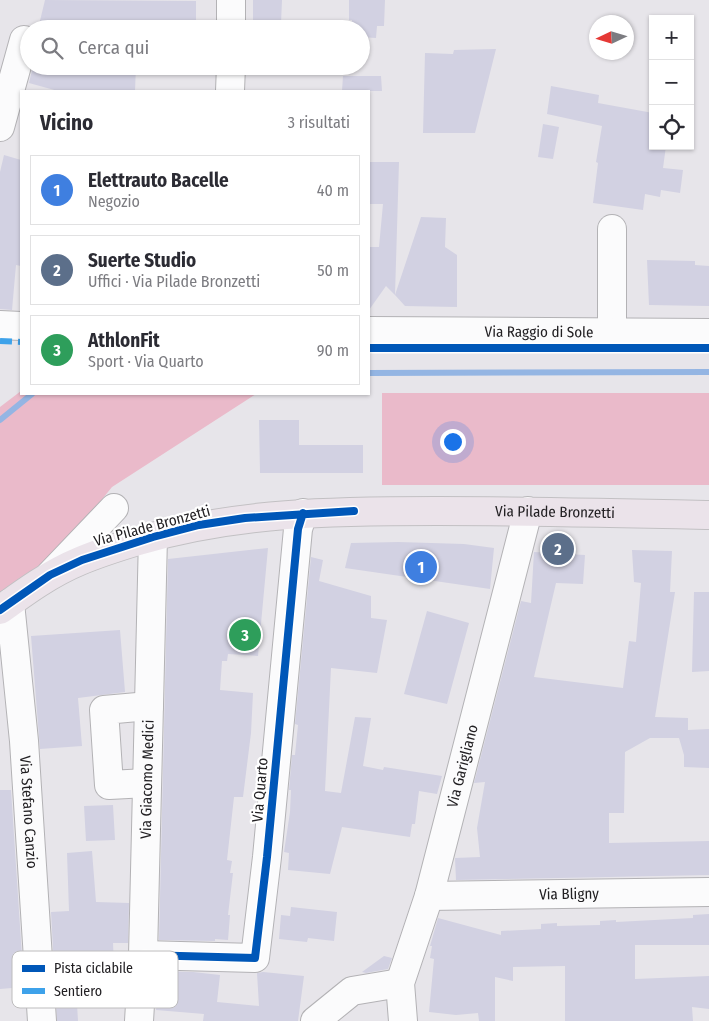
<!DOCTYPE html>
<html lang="it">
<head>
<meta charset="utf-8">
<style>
  :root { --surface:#fff; --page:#f2f2f3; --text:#2b2b33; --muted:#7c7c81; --line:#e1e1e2; --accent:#111827 }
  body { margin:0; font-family:"Fira Sans Condensed",sans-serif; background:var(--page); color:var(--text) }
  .controls { position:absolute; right:15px; top:15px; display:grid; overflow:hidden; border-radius:0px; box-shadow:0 1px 4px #0004 }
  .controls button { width:45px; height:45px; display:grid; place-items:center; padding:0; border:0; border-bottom:1px solid var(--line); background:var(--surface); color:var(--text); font:25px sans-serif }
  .compass { position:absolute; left:589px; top:15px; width:45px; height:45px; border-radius:50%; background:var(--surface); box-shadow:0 1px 4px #0004; rotate:266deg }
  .you { position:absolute; left:452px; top:441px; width:18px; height:18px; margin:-12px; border:4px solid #fff; border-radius:50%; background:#1a73e8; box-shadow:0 0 0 8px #1a73e833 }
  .badge { display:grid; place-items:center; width:32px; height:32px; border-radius:50%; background:var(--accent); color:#fff; font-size:16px; font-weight:700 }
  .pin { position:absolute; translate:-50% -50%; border:2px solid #fff; box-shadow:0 1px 5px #0006 }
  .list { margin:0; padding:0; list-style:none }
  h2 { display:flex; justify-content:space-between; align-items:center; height:65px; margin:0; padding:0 20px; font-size:21px }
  h2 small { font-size:16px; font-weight:400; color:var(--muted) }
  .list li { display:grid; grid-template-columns:32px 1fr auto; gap:15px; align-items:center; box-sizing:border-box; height:70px; margin:0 10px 10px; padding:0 10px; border:1px solid var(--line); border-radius:0px }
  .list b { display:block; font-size:19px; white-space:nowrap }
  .list p { margin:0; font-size:16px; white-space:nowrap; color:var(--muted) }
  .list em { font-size:16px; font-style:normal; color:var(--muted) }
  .icon { flex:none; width:28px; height:28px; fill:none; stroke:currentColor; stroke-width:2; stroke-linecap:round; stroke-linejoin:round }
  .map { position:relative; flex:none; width:709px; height:1021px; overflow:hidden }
  .search { position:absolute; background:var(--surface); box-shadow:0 1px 4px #0004; left:20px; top:20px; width:350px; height:55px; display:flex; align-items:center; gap:12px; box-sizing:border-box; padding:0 18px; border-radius:28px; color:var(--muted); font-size:19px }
  .panel { position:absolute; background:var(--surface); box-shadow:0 1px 4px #0004; left:20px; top:90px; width:350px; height:305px; border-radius:0px }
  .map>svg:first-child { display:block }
  .green { fill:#eabaca }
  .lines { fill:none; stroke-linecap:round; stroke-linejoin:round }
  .stream { stroke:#94b5e3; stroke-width:6 }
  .building { fill:#d2d1e2 }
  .minor-casing { stroke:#b3b2b5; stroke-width:30 }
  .major-casing { stroke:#c2c0c3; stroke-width:30 }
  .minor { stroke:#fbfbfc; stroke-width:28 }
  .major { stroke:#ebe3ea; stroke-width:28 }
  .quiet { stroke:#3ea2ea; stroke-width:6; stroke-dasharray:12 6; stroke-linecap:butt }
  .cycleway-casing { stroke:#fff; stroke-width:11 }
  .cycleway { stroke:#0057b8; stroke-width:8 }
  .labels { text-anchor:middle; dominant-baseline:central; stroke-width:4.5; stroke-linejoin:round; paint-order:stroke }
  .street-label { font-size:15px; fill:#222023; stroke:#fff }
  .key { fill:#fff; stroke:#bdbcbd; stroke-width:1 }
  .key-label { font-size:14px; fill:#222023 }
</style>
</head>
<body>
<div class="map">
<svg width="709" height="1021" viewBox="0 0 709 1021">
  <rect width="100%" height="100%" fill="#e7e5ea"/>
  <path class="green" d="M21,391V394H256L112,487L48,566L0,601V407Z
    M382,393H709V485H382Z"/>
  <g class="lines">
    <path class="stream" d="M369,373L709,372
      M0,420L32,394"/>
  </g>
  <path class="building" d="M45,0L196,1V29H38Z
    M253,0H282L281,23L253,22Z
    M349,0H385L384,26H377L376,38L361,37V29H351L352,20H349Z
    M496,49L475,133H423L425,53L453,54L454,50Z
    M33,66H136L135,91H58L29,83Z
    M343,76H381L382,91H342Z
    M551,86L599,95L598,103L653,113V146H666L663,168L683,170L680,193L661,190L660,197L645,194L643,210L593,203L598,163L596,162L602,126L547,114Z
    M543,124L559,127L553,159L538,157Z
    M4,155L21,160V266L16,265L12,310L0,309V172Z
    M369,162H399L395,295L386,286L369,310V247H379L383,204H369Z
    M421,217L446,218L445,247L457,255V307L405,306L395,295Z
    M647,260L695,261V265L709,266V306L649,305Z
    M259,420H299V445H363V473H260Z
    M398,542L464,544L494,548L490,589L345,568L351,543Z
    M268,548L258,656L228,654L227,661H222L220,690L253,693L251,733L243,797H234L227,860L232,861L230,873H233L228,915H230L228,940L215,939V941L159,940L168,559Z
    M632,550L672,551L670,592H675L655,717L688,718V730L709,729V768L684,767V755L679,738H650L625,752L624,813H609V843L709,841V875L456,880L455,858L480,857L477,828L485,782L474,783L521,601L531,603L534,552L585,555L583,584L556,583L534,677L623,688L629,641L636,642L641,583L634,582Z
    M311,557L323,560L319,581L371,596V618L387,620L377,673L331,668L325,791L341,793L355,717L371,718L363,766L383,770L384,767L442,776L437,794L419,791L415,824H412L410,837L342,827L330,874L288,870L289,853L284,852L290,812L291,790H289L292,755H295L298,725L295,724Z
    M694,592H709V671L692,672Z
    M427,611L469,623L447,704L404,694Z
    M120,630L125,692L78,698L82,746L40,749L31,636Z
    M0,790H11L24,987L0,989Z
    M113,805L115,840L86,841L84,806Z
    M92,851L96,902L129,903L128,943H113L114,965L87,966L89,1003L77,1004L78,1021H57L51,912L69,911L67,853Z
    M291,907L337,912L334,941L308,938L307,942L279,939L281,915L290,916Z
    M709,914V945H635V979L709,976V1009L692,1007L693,1021H565V966L513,967V981L495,977V1021H479L478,1013L456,1015L429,1012L434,959L430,958L432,946H430L438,918L501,935V931L541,929V924L557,923V926L600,925V921L616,920V922L693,918V915Z
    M384,956L392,958L388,969L366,973L362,972Z
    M158,971L193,972L220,975L217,1002L259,1006L257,973L263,972L304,976L298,1021H203L204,1014L156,1010Z"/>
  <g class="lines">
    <defs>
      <g id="minor">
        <path d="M231,29V0"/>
        <path d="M230,91L231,66"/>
        <path d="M0,127L24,40"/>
        <path d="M612,229V332"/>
        <path d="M0,325L21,326"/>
        <path id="s1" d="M369,331L709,333"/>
        <path d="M50,575L114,508"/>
        <path id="s2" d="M10,603L24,741L42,1021"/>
        <path d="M147,783L109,785L104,710L149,706"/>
        <path id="s3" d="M429,896L709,892"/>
        <path d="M143,955L255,958L267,857L298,529L303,513"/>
        <path id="s4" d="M139,1021L143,955L153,537"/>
        <path d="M315,1021L352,991L400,983"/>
        <path id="s5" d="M403,1021L400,983L429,896L528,511"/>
      </g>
      <g id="major">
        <path id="s6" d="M0,610C26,591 51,573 80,561C99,553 118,547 138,541C237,512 334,511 437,511C528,511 618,513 709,515"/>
      </g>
    </defs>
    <use href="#minor" class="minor-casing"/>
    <use href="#major" class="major-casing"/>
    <use href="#minor" class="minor"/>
    <use href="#major" class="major"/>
    <path class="quiet" d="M0,341L21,342"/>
    <defs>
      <path id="cycleway" d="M369,348H709
        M0,610L50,575L82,560L153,537L199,525L245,518L354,511
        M143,955L255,958L267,857L298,529L303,513"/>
    </defs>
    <use href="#cycleway" class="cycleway-casing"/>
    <use href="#cycleway" class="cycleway"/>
  </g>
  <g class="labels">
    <g class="street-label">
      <text stroke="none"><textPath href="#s1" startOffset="170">Via Raggio di Sole</textPath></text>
      <text stroke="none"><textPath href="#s6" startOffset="575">Via Pilade Bronzetti</textPath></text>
      <text transform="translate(152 526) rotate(-15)">Via Pilade Bronzetti</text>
      <text stroke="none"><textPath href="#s5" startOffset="264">Via Garigliano</textPath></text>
      <text stroke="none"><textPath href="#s4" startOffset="242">Via Giacomo Medici</textPath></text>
      <text transform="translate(260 790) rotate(-85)">Via Quarto</text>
      <text stroke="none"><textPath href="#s2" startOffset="210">Via Stefano Canzio</textPath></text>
      <text stroke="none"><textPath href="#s3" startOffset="140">Via Bligny</textPath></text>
    </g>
  </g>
  <rect x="12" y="951" width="166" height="57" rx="8" class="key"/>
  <rect x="22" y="965" width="23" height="7" fill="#0057b8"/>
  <rect x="22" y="988" width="23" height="6" fill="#3ea2ea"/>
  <g class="key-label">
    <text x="54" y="973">Pista ciclabile</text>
    <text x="54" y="996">Sentiero</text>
  </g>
</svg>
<div class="controls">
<button>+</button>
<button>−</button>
<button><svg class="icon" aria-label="locate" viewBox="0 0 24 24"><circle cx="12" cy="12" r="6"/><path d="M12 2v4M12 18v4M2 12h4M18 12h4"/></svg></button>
</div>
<svg class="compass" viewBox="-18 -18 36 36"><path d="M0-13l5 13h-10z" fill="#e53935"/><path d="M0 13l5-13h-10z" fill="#7c7c81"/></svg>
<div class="you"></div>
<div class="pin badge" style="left:421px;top:567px;background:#3f7fe0">1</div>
<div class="pin badge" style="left:558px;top:549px;background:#5c6f8a">2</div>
<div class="pin badge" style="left:245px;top:635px;background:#2e9e5b">3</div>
<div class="search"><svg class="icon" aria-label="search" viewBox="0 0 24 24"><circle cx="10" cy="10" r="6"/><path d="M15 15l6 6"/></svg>Cerca qui</div>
<section class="panel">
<h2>Vicino<small>3 risultati</small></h2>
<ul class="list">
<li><span class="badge" style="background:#3f7fe0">1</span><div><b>Elettrauto Bacelle</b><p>Negozio</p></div><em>40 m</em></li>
<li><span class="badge" style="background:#5c6f8a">2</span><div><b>Suerte Studio</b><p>Uffici · Via Pilade Bronzetti</p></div><em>50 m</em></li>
<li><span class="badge" style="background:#2e9e5b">3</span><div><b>AthlonFit</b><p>Sport · Via Quarto</p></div><em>90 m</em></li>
</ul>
</section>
</div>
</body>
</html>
